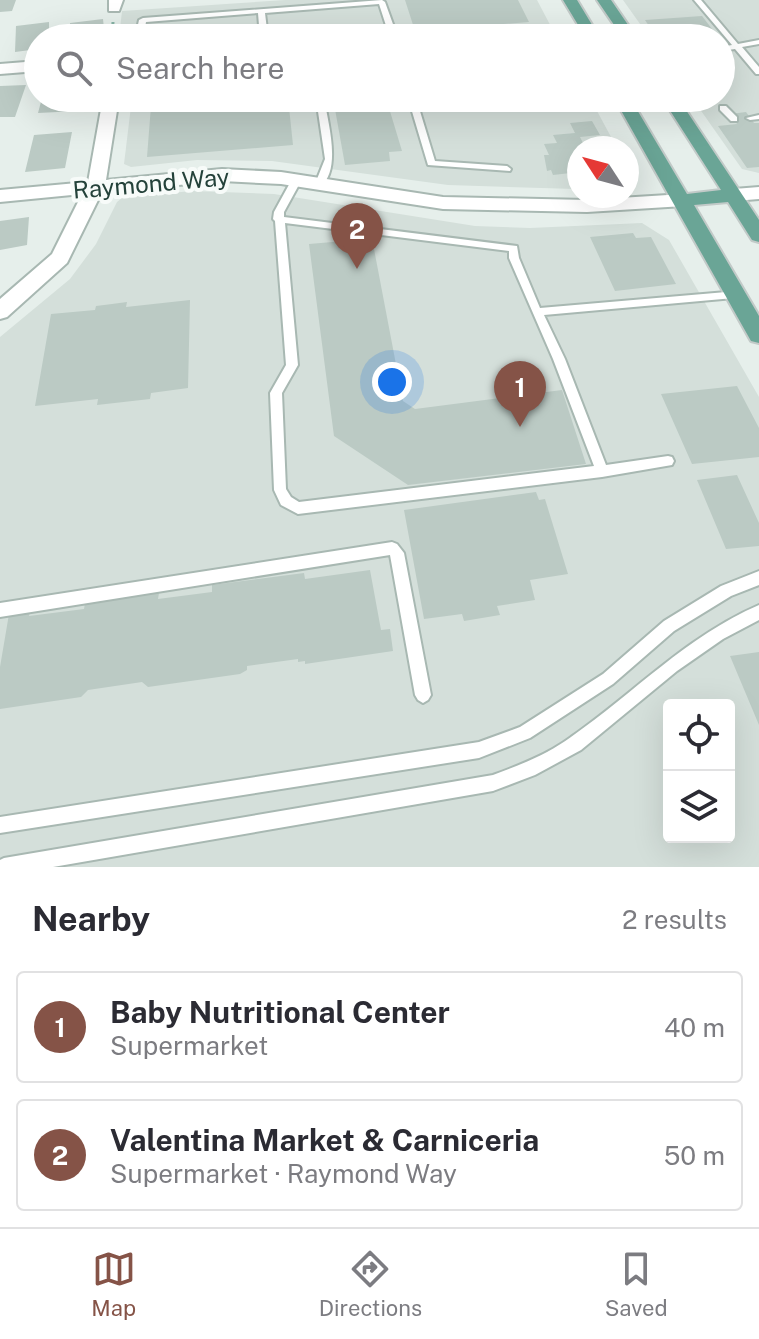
<!DOCTYPE html>
<html lang="en">
<head>
<meta charset="utf-8">
<style>
  :root { --surface:#fff; --page:#f7f7f7; --text:#2b2b33; --muted:#7c7c81; --line:#e1e1e2; --accent:#855347 }
  body { margin:0; font-family:"Public Sans",sans-serif; background:var(--page); color:var(--text) }
  .controls { position:absolute; right:24px; bottom:24px; display:grid; overflow:hidden; border-radius:8px; box-shadow:0 8px 32px #0002 }
  .controls button { width:72px; height:72px; display:grid; place-items:center; padding:0; border:0; border-bottom:2px solid var(--line); background:var(--surface); color:var(--text); font:40px sans-serif }
  .compass { position:absolute; left:567px; top:136px; width:72px; height:72px; border-radius:50%; background:var(--surface); box-shadow:0 8px 32px #0002; rotate:306deg }
  .you { position:absolute; left:392px; top:382px; width:28px; height:28px; margin:-20px; border:6px solid #fff; border-radius:50%; background:#1a73e8; box-shadow:0 0 0 12px #1a73e833 }
  .badge { display:grid; place-items:center; width:52px; height:52px; border-radius:50%; background:var(--accent); color:#fff; font-size:26px; font-weight:700 }
  .pin { position:absolute; translate:-50% -66px; filter:drop-shadow(0 2px 4px #0008) }
  .pin::after { content:''; position:absolute; top:42px; width:28px; height:24px; background:inherit; clip-path:polygon(0 0,100% 0,50% 100%) }
  .list { margin:0; padding:0; list-style:none }
  h2 { display:flex; justify-content:space-between; align-items:center; height:104px; margin:0; padding:0 32px; font-size:34px }
  h2 small { font-size:26px; font-weight:400; color:var(--muted) }
  .list li { display:grid; grid-template-columns:52px 1fr auto; gap:24px; align-items:center; box-sizing:border-box; height:112px; margin:0 16px 16px; padding:0 16px; border:2px solid var(--line); border-radius:8px }
  .list b { display:block; font-size:30px; white-space:nowrap }
  .list p { margin:0; font-size:26px; white-space:nowrap; color:var(--muted) }
  .list em { font-size:26px; font-style:normal; color:var(--muted) }
  .icon { flex:none; width:44px; height:44px; fill:none; stroke:currentColor; stroke-width:2; stroke-linecap:round; stroke-linejoin:round }
  .map { position:relative; flex:none; width:759px; height:867px; overflow:hidden }
  .search { position:absolute; background:var(--surface); box-shadow:0 8px 32px #0002; left:24px; right:24px; top:24px; height:88px; display:flex; align-items:center; gap:20px; box-sizing:border-box; padding:0 28px; border-radius:44px; color:var(--muted); font-size:30px }
  .sheet { height:360px; background:var(--surface) }
  nav { display:flex; justify-content:space-around; align-items:center; box-sizing:border-box; height:112px; border-top:2px solid var(--line); background:var(--surface); font-size:22px; color:var(--muted) }
  nav a { display:grid; justify-items:center; gap:4px }
  nav .on { color:var(--accent) }
  .map>svg:first-child { display:block }
  .built { fill:#d4dfda; fill-rule:evenodd }
  .building { fill:#bbcac4 }
  .lines { fill:none; stroke-linecap:round; stroke-linejoin:round }
  .service-casing { stroke:#a8b8b2; stroke-width:4 }
  .minor-casing { stroke:#a8b8b2; stroke-width:4 }
  .primary-casing { stroke:#c2cac8; stroke-width:4 }
  .path { stroke:#86b3a5; stroke-width:3; stroke-dasharray:3 4; stroke-linecap:butt }
  .service { fill:#fff; fill-rule:evenodd }
  .minor { fill:#fff; fill-rule:evenodd }
  .primary { fill:#6aa596; fill-rule:evenodd }
  .labels { text-anchor:middle; dominant-baseline:central; stroke-width:8; stroke-linejoin:round; paint-order:stroke }
  .far-street-label { font-size:24px; fill:#24423a; stroke:#f7fbf9 }
</style>
</head>
<body>
<div class="map">
<svg width="759" height="867" viewBox="0 0 759 867">
  <rect width="100%" height="100%" fill="#e6efeb"/>
  <path class="built" d="M285,0H537L557,38H119L122,11Z
    M623,0H759V173L742,169L692,98H721V38H650Z
    M132,98H590L617,148H579V189H575L448,185L272,161L197,160L131,167L124,164Z
    M193,191L274,194L475,226L530,228L642,223L669,240L759,397V867H0V337L70,279L96,244L117,202L123,197ZM669,705H729V837H669Z"/>
  <path class="building" d="M0,0H16L12,11L0,12Z
    M405,0H518L529,22L415,31Z
    M702,16L719,38H657L645,20Z
    M103,19L105,38H70V23Z
    M49,22V38H38V49L15,52L16,26Z
    M26,85L15,117H0V86Z
    M42,98H81L77,111L38,113Z
    M250,98H288L293,145L147,157L151,106Z
    M333,98H386L402,151L389,152L390,161L345,165Z
    M746,112L754,123H759V167L747,168L718,126L737,124L730,114Z
    M592,121L600,135L580,137L584,145L601,144L603,148H579V172L553,175L551,170L547,171L544,155H549L544,144L557,143L553,135L575,133L570,123Z
    M72,132L65,168L25,172L34,135Z
    M29,217L27,245L0,250V221Z
    M633,233L636,238L651,237L676,284L615,291L590,237Z
    M356,240L359,250L374,249L403,401L415,409L562,390L586,464L408,485L334,436L309,244Z
    M190,300L188,388L151,393L150,399L97,405L98,399L35,406L51,314L95,310L96,306L112,304L127,302L126,307Z
    M737,386L759,428V457L692,464L661,394Z
    M737,475L759,523V546L726,549L697,480Z
    M536,492L539,500L545,499L568,574L530,580L535,600L497,606L500,615L464,621L462,614L424,619L404,510Z
    M370,570L381,630L390,629L393,651L305,664V661L298,662V659L247,666V670L240,674L148,687L142,682L88,690L81,697L0,709V667L9,614L30,611L29,616L84,609L85,603L159,593L158,599L212,592V585L304,573L305,579Z
    M759,652V725L730,656Z"/>
  <g class="lines">
    <defs>
      <path id="service" d="M382,0L385,2L398,38H390L379,4L265,13L268,38H260L258,13L146,22L143,38H135L139,20L143,18Z
        M694,0H701L738,44L759,40V44L742,47L759,67V74H756L735,49L721,51V47L732,45Z
        M520,30H523L527,38H519L518,34L427,38L431,36Z
        M316,98H324C328,123 342,170 320,187L315,184L325,159Z
        M408,98H416L435,161L507,166L511,169L510,171L428,165Z
        M720,106H726L737,117V121H731L720,110Z
        M759,115V119L750,120L746,118Z
        M296,178L301,181L284,212V217L517,246L519,258L540,308L738,291L739,294L738,297L734,298L544,315L565,359L606,465L668,456L672,457L674,461L672,465L602,477L298,514L281,505L274,490L270,393L286,365L275,221L273,219L274,212L291,181ZM285,223L509,251V258L553,359L594,466L299,502L291,497L286,489L282,393L298,365Z
        M392,542L397,544L404,553L431,695L428,700L423,703L418,700L415,695L390,555L0,617V603Z
        M759,571V585L731,596L674,631L613,684L530,738L479,758L0,833V817L479,742L520,727L603,674L664,621L721,586Z
        M759,605V620L723,639L677,671L581,750L535,775L493,791L53,867H0V860L4,858L493,775C520,765 548,754 571,737C634,693 687,636 759,605Z"/>
      <path id="minor" d="M109,0H123L119,11H109Z
        M38,61V71L0,74V64Z
        M103,98H119L106,180L222,169L281,172L443,197L587,200L684,194L693,200L684,206L587,212L443,209L281,184L222,181L102,192L67,263L7,317L0,319V299L52,254L82,194L0,202V190L88,182Z
        M759,187V199L734,201L725,195L734,189Z"/>
      <path id="primary" d="M563,0H577L600,38H586Z
        M597,0H611L637,38H623Z
        M614,98H630L687,194L721,190L662,98H678L759,220V242L752,240L728,202L694,205L759,316V343L751,341Z"/>
    </defs>
    <use href="#service" class="service-casing"/>
    <use href="#minor" class="minor-casing"/>
    <use href="#primary" class="primary-casing"/>
    <path class="path" d="M112,38L113,22"/>
    <use href="#service" class="service"/>
    <use href="#minor" class="minor"/>
    <use href="#primary" class="primary"/>
  </g>
  <g class="labels">
    <g class="far-street-label">
      <text transform="translate(151 183) rotate(-5)">Raymond Way</text>
    </g>
  </g>
</svg>
<div class="controls">
<button><svg class="icon" aria-label="locate" viewBox="0 0 24 24"><circle cx="12" cy="12" r="6"/><path d="M12 2v4M12 18v4M2 12h4M18 12h4"/></svg></button>
<button><svg class="icon" aria-label="layers" viewBox="0 0 24 24"><path d="M12 4l9 5-9 5-9-5zM3 14l9 5 9-5"/></svg></button>
</div>
<svg class="compass" viewBox="-18 -18 36 36"><path d="M0-13l5 13h-10z" fill="#e53935"/><path d="M0 13l5-13h-10z" fill="#7c7c81"/></svg>
<div class="you"></div>
<div class="pin badge" style="left:520px;top:427px">1</div>
<div class="pin badge" style="left:357px;top:269px">2</div>
<div class="search"><svg class="icon" aria-label="search" viewBox="0 0 24 24"><circle cx="10" cy="10" r="6"/><path d="M15 15l6 6"/></svg>Search here</div>
</div>
<section class="sheet">
<h2>Nearby<small>2 results</small></h2>
<ul class="list">
<li><span class="badge">1</span><div><b>Baby Nutritional Center</b><p>Supermarket</p></div><em>40 m</em></li>
<li><span class="badge">2</span><div><b>Valentina Market &amp; Carniceria</b><p>Supermarket · Raymond Way</p></div><em>50 m</em></li>
</ul>
</section>
<nav>
<a class="on"><svg class="icon" aria-label="map" viewBox="0 0 24 24"><path d="M3 6l6-2 6 2 6-2v14l-6 2-6-2-6 2zM9 4v14M15 6v14"/></svg>Map</a>
<a><svg class="icon" aria-label="directions" viewBox="0 0 24 24"><path d="M12 3l9 9-9 9-9-9zM9 14v-3h6M13 9l2 2-2 2"/></svg>Directions</a>
<a><svg class="icon" aria-label="saved" viewBox="0 0 24 24"><path d="M7 4h10v16l-5-4-5 4z"/></svg>Saved</a>
</nav>
</body>
</html>
